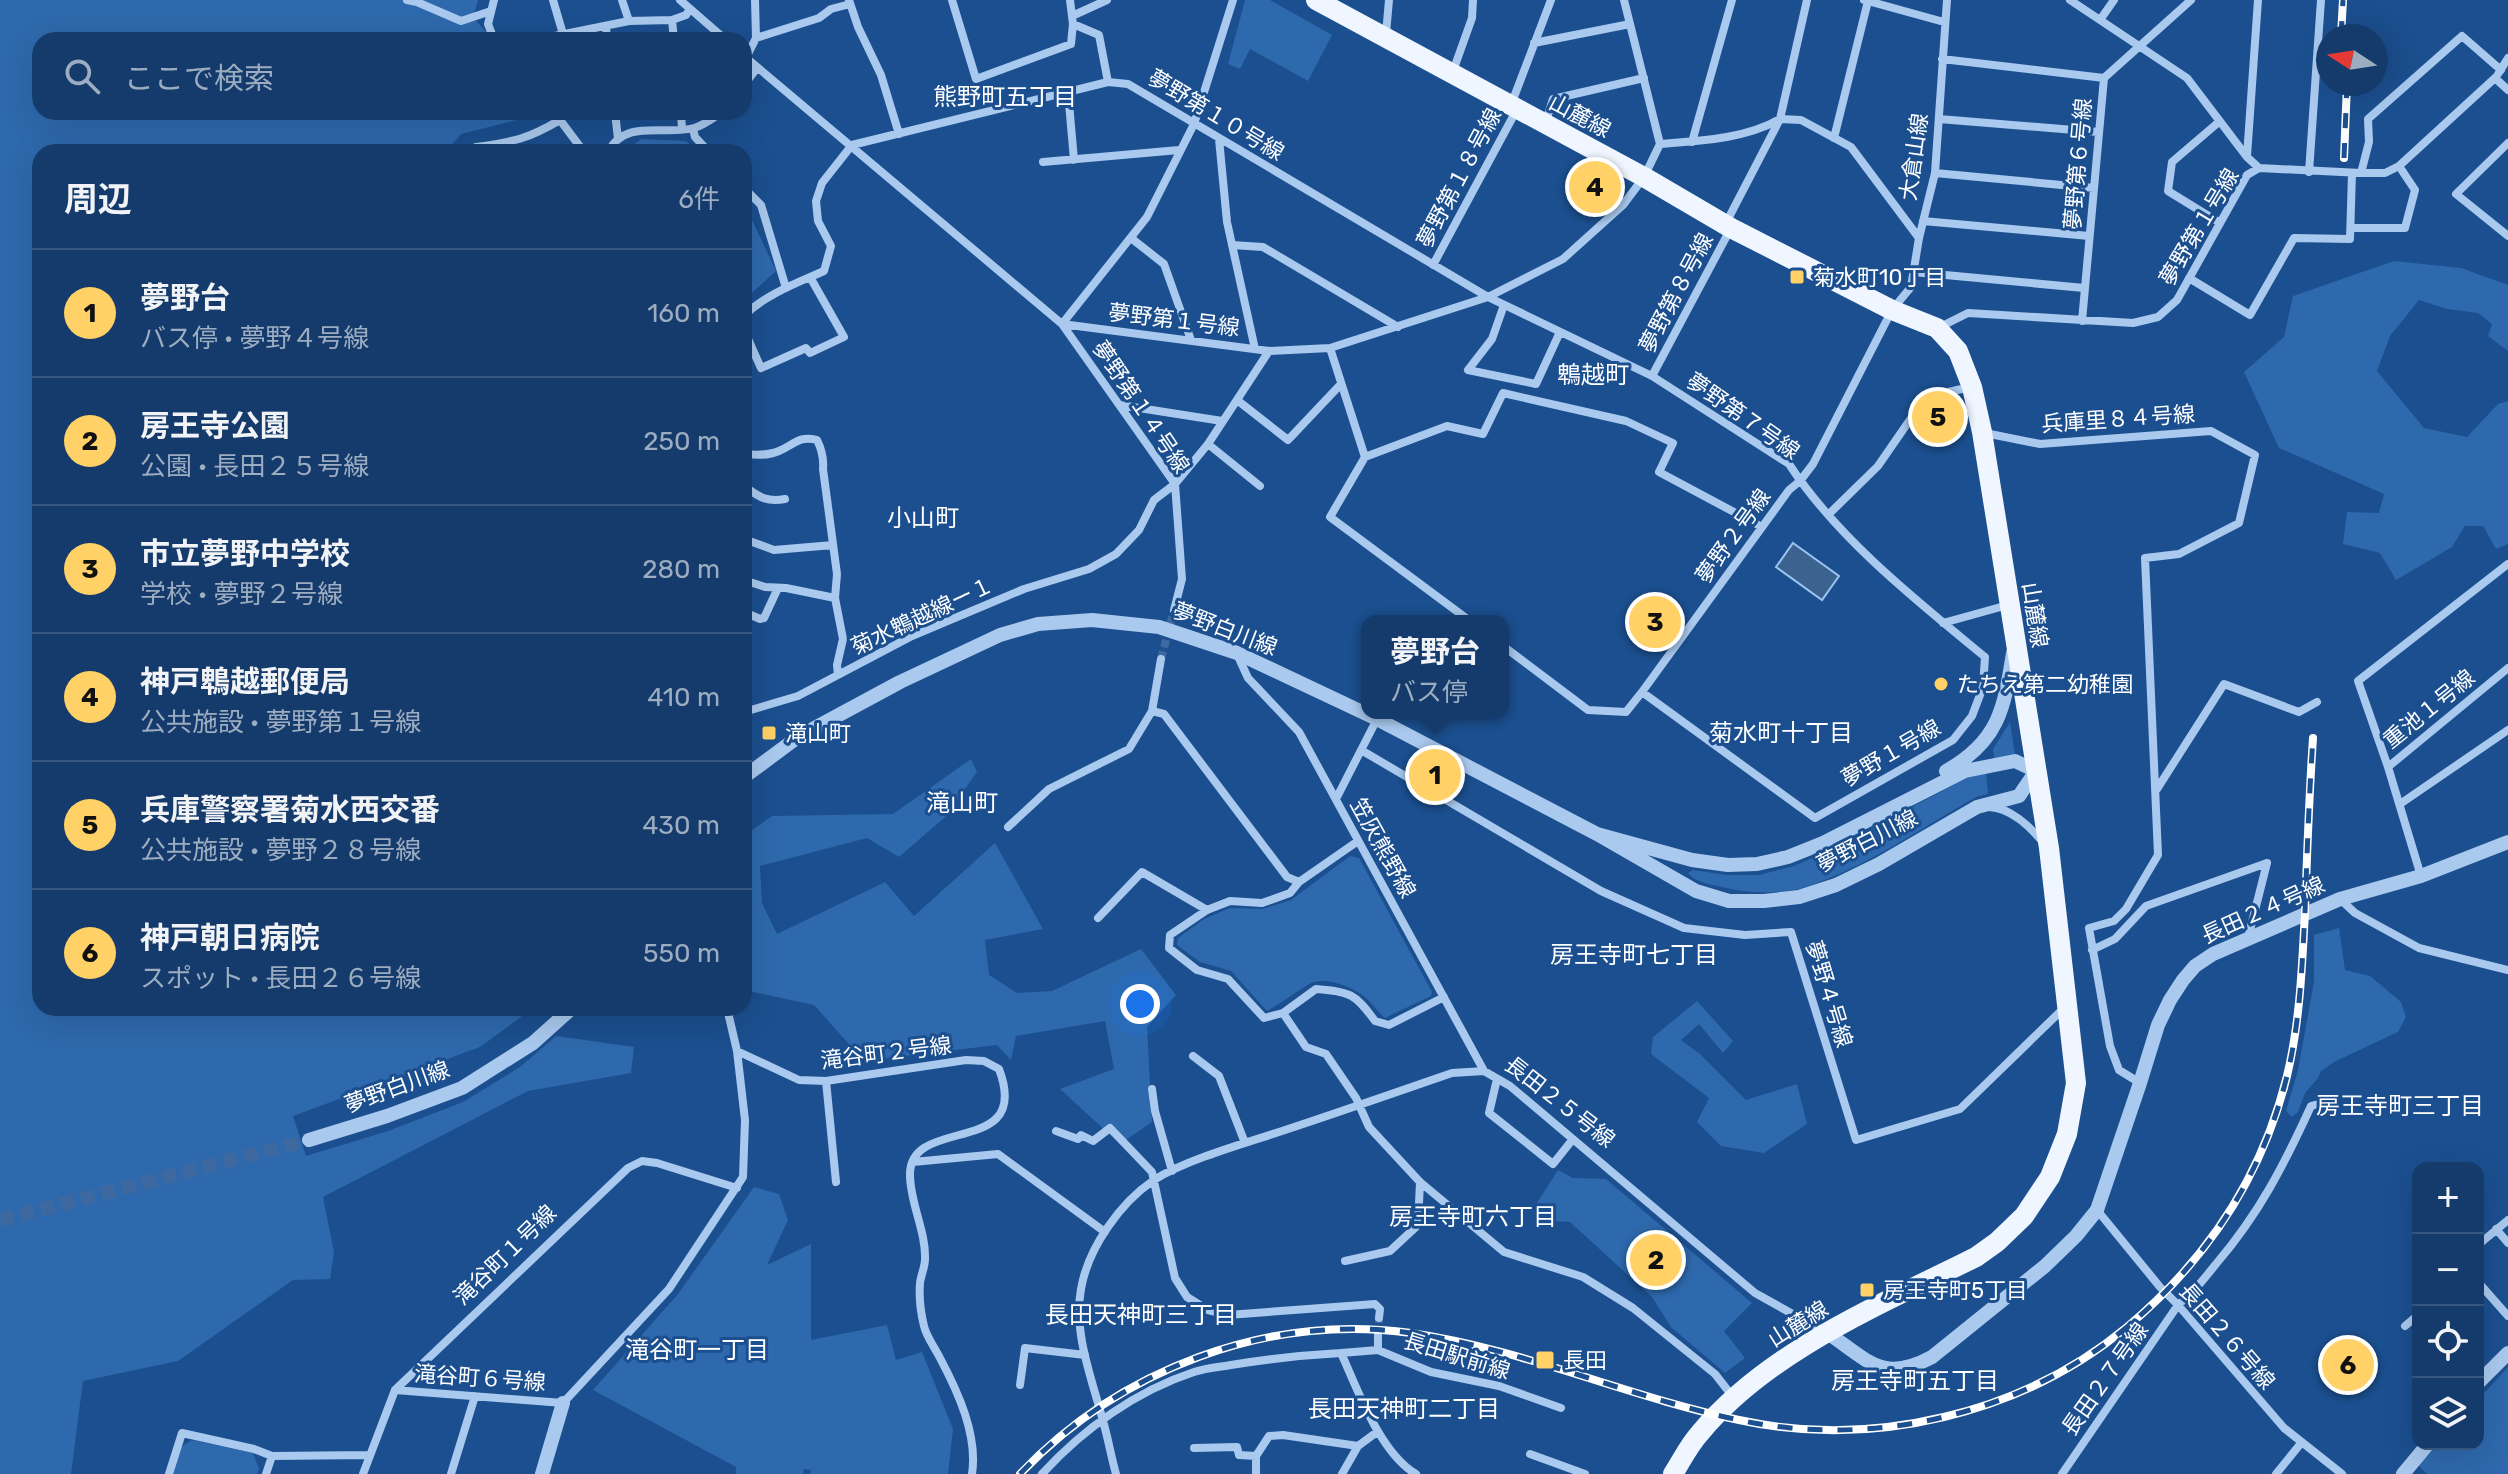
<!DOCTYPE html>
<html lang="ja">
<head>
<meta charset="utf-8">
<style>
  :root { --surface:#143b6b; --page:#1d4271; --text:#f1f3f6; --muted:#9dadc1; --line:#33557e; --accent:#ffd166 }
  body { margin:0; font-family:Rubik,"Noto Sans JP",sans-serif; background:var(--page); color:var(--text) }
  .controls { position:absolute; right:24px; bottom:24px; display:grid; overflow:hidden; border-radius:16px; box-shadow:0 8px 32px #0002 }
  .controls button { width:72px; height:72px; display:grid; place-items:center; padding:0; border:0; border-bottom:2px solid var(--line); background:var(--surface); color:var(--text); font:40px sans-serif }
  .compass { position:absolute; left:2316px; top:24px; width:72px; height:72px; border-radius:50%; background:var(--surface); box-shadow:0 8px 32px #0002; rotate:282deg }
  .you { position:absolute; left:1140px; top:1004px; width:28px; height:28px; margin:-20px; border:6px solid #fff; border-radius:50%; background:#1a73e8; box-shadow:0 0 0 12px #1a73e833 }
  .badge { display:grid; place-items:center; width:52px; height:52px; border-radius:50%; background:var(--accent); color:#111; font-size:26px; font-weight:700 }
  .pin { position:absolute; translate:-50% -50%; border:4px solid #fff; box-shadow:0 2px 8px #0006 }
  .popup { position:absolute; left:1361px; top:615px; width:148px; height:104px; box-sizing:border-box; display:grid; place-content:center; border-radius:16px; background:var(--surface); filter:drop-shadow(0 2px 6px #0005); font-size:26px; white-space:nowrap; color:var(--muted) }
  .popup b { font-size:30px; color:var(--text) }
  .popup::after { content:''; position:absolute; left:50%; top:100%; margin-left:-16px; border:16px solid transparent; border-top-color:var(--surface) }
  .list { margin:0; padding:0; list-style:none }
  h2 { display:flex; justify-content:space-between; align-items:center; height:104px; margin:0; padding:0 32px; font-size:34px }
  h2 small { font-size:26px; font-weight:400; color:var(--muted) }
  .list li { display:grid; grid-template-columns:52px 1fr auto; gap:24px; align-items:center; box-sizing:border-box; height:128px; padding:0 32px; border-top:2px solid var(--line) }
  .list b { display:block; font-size:30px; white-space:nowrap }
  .list p { margin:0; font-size:26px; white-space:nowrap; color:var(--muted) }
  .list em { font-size:26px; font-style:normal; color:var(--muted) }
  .icon { flex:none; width:44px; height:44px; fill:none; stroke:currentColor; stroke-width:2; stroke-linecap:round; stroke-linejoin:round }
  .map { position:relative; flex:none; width:2508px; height:1474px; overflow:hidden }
  .search { position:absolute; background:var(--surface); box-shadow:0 8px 32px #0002; left:32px; top:32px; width:720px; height:88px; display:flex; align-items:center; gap:20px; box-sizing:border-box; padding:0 28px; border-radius:24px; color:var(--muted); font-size:30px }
  .panel { position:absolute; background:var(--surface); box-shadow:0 8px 32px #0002; left:32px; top:144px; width:720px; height:872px; border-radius:24px }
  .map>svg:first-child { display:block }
  .green { fill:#2e69ad }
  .water { fill:#3c6290; stroke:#9cc4f0; stroke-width:2 }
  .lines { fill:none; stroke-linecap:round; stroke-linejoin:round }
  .minor-tunnel { stroke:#3d69a0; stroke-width:8; stroke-dasharray:8 4; stroke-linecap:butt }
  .tertiary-tunnel { stroke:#3d69a0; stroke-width:14; stroke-dasharray:14 7; stroke-linecap:butt }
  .minor { stroke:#a9c9ee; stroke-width:8 }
  .tertiary { stroke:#a9c9ee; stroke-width:14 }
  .primary { stroke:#f0f6ff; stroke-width:20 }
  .rail-casing { stroke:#fff; stroke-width:8 }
  .rail { stroke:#1b4f8f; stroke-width:5; stroke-dasharray:15; stroke-linecap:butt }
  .poi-dot { fill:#ffd166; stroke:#1b4f8f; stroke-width:3 }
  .labels { text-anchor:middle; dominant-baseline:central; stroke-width:6; stroke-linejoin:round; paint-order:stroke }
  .street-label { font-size:22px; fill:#fff; stroke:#1b4f8f }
  .poi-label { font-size:22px; fill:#fff; stroke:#1b4f8f; text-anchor:start }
  .neighbourhood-label { font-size:24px; fill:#fff; stroke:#1b4f8f }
</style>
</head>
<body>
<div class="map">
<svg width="2508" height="1474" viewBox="0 0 2508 1474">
  <rect width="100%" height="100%" fill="#1b4f8f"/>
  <path class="green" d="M0,0H478L473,17L493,40H40V112H528L529,117L461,134L446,152H40V1008H533L480,1047L293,1116L306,1156L388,1131L463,1102L520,1067L556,1036L634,1047L631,1073L528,1091L323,1197L334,1252L330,1279L293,1280L178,1361L83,1381L71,1474H0Z
    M1245,0H1270L1332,35L1308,81L1250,49L1240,69L1228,64Z
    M641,139L686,141L698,152H624Z
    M744,203L776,271L744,300Z
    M2394,261L2461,268L2508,285V351L2488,336L2492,324L2478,313L2447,309L2419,300L2390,336L2377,371L2424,428L2467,437L2498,404L2508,401V544L2496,549L2483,526H2465L2452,547L2396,580L2380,553L2343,544L2347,512L2379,513L2384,494L2279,448L2244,372L2284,337L2293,296Z
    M2010,722L2015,755L1994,759L1993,749Z
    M971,759L977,772L945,817L899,857L867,838L760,866L762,903L777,934L885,882L914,916L995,843L1043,929L985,940L989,975L1017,993L1052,991L1141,949L1176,995L1147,1027L1152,1122L1120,1144L1060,1089L1114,1069L1105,1021L1016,1036L1011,1060L997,1045L864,1061L814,1005L744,990V836L772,816L893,814Z
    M1986,772L1988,794L1978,796C1921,828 1864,869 1802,888C1777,895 1746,893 1722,887C1710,884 1696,883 1688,873L1693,870L1727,875H1759L1794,866L1826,852L1971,776Z
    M1350,856L1359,858L1432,992L1431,996L1385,1018C1377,1011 1371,1001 1362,995C1350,986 1324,976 1309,984C1294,993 1282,1003 1267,1011L1231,971L1200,962L1177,945L1178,938L1204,919L1230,908L1263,909L1291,900Z
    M2339,928L2345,970L2370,976L2401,1002L2406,1017L2398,1032L2334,1062L2321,1071L2318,1078L2305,1093L2298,1112L2292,1117L2286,1111L2298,1070L2314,982V935Z
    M1697,1001L1733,1041L1723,1053L1699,1024L1681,1040L1700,1054L1746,1100L1797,1084L1807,1124L1764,1153L1721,1146L1697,1122L1709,1098L1651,1054L1653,1037Z
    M1558,1170L1573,1178L1606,1179L1752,1303L1724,1331L1745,1358L1725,1373L1671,1327L1652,1297L1570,1222L1553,1221L1535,1206Z
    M754,1187L779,1194L788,1220L767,1265L811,1244V1340L887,1325L896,1360L922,1352L953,1429L948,1474H810L811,1470L804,1469L803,1474H736V1467L593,1390L678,1294Z
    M2508,1367V1474H2427L2418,1465L2439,1444H2478V1400Z
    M192,1440L253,1453L259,1469L257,1474H173L181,1447Z"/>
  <path class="water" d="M1793,543L1839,576L1822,600L1776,567Z"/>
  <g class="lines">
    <path class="minor-tunnel" d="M1161,659L1174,610
      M1378,1335L1379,1318"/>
    <path class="tertiary-tunnel" d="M0,1220L309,1140"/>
    <path class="minor" d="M407,0L417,2L461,21L491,11
      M494,0L488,24L493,37L507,40
      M553,0L563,34
      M622,0L629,21
      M680,0L726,40
      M849,0L858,27L881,75L899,134
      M952,0L976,79L1071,44L1073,24
      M1070,0L1073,24L1099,35L1108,82
      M1864,0L1944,22
      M2070,0L2187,78L2247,157L2259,168
      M1072,16L1107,0
      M672,20L674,40
      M2100,20L2114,0
      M606,26L607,40
      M1386,34L1389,0
      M756,38L819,18L831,9L850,4
      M516,40H535L629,21L672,20L686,15L690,9
      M1534,43L1630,24
      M744,56L1062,324L1269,351L1330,348L1488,297L1563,259L1623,205L1644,177L1660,144L1624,0
      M746,58L756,38L755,0
      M1942,59L2104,78
      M1452,74L1472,18L1473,0
      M2498,74L2508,58
      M744,85L757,68
      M1068,92L1074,160
      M1511,105L1551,0
      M558,112L560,120L584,152
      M615,112L618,139
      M681,112L682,129
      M1780,119L1801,120L1851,147L1919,238
      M1939,119L2098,132
      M2220,121L2172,162L2168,191L2220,223
      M1545,124L1553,99L1644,78
      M693,129L695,137L709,152
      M1834,138L1868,1
      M1219,139L1227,222L1255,349
      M1692,142L1732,0
      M2508,143L2456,194L2508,236
      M1660,144C1699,141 1746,139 1780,119
      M477,152L476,147C513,142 528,139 560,120
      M608,152C626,118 664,136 694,128C705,125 713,118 722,112
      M2247,156L2258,0
      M1043,162L1179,150
      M2309,172L2321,0
      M1935,173L2094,188
      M2361,173L2369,142L2368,119L2462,36L2501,70
      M744,188L761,205L786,288
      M1923,221L2089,236
      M1726,223L1780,119L1807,0
      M2352,228H2405L2415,190L2399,166
      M1131,238L1164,264L1191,340
      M1232,245L1263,247L1398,327
      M1433,265L1516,111
      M1913,272L2084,288
      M2189,278L2250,315L2294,238L2350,239L2352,173
      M1504,305L1492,339L1468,370L1536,384L1560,332
      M744,316C764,295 797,283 824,271L831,246L818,221L816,201L822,183L852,145L1108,82L1128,84L1488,297L1652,376L1789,464C1837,538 1917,601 1985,657L1983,687L1972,716L1953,740L1815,818L1642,692
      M2082,321L2104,78L2191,0
      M1938,328L1968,313L2133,323L2158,317L2177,300L2247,175L2259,168L2361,173H2385L2399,166L2495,78L2508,90
      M744,330L761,368L806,348L810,353L844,337L810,277
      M1330,348L1365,457
      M1652,376L1731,228
      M1237,400L1288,440L1341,384
      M1120,405L1222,421
      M1985,433L2040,444L2211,431L2255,455L2239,523L2179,554L2145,558L2158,855L2126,909L2114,921L2089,928L2110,1046L2119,1070L2140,1083
      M1208,444L1260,486
      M744,454C755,455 768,456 779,451C794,445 799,435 817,440C822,450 824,458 823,469L837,574L835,598L843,639L837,665L838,675
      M747,488C760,498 768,502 785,499
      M1829,514L1878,466L1916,411L1948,392L1971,387
      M744,539L774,550L833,545
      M744,580L765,587L786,588L835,598
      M1174,610L1182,579L1175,484L1062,324L1147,217L1194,124L1233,0
      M744,612L760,619L764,618L778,588
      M1470,621L1330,517L1365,457L1447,426L1483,434L1503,393L1626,421L1673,443L1659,472L1762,527
      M1943,623L2008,605
      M1503,646L1588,710L1626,712L1642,692L1789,490L1800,481L1813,464L1892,310L1911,287L1919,238L1935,173L1947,0
      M1237,654L1248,678L1299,732L1484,1071
      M1152,711L1164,714L1287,877L1299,882
      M744,712L798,696L912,636L1024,589L1089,569L1116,554L1139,530L1154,500L1175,484L1208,444L1269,351
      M1361,750L1601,891L1684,928L1745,935L1791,932L1856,1140L1960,1109L2066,1006
      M2388,767L2358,681L2508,564
      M2157,789L2224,684L2299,712L2317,702
      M1336,799L1377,719
      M2400,804L2508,730
      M1989,807C2011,808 2029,826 2043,842
      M1008,827L1049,789L1129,749L1152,711L1161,659
      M1358,841L1299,882L1290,893L1262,903L1230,901L1207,910L1170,935L1169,948L1197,970L1228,979L1264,1018L1283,1013L1316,989C1350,992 1355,993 1375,1021L1389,1025L1444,997
      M2421,876L2388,767L2508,668
      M2340,899L2355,913L2419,948L2508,970
      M1098,918L1142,872L1207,910
      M2248,938L2267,863
      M2092,950L2115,939L2146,906L2267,863
      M1283,1013L1306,1047L1326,1054L1356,1098L1369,1127L1420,1182L1504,1252L1583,1277L1633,1308L1715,1374L1733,1397
      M737,1051L799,1080L826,1081L966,1060L984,1061L999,1069C1033,1159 909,1114 910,1175C910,1203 926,1231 925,1259C925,1267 921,1275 920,1283C919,1296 921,1314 924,1326C926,1336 935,1348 940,1358C958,1392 978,1435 972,1474
      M1193,1056L1219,1076L1245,1143
      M1497,1079L1489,1113L1553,1164L1573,1139
      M826,1081L836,1182
      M1152,1089L1155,1111L1172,1171
      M1056,1131L1078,1139L1081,1135L1093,1141L1110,1128L1152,1172L1175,1278L1187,1297L1208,1310L1228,1315L1375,1304L1380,1309L1379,1318
      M913,1162L998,1154L1105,1232
      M2097,1210L2160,1287L2178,1305L2284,1428L2342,1474
      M2496,1229L2508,1243
      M2478,1245L2508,1220
      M1345,1261L1390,1251L1418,1225L1420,1182
      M2478,1282L2508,1316
      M2405,1326L2418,1315
      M1378,1335V1350
      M1341,1353L1378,1350L1431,1372L1499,1386L1561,1408
      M1020,1385L1025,1348L1085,1355
      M395,1390L563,1403L669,1289L743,1177L745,1120L737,1051L727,1008
      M1194,1448L1237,1447L1239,1455L1256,1456
      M1530,1454L1585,1474
      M169,1474L182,1433L254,1449L272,1456
      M266,1474L272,1456L369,1455
      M363,1474L395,1390L628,1168L642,1161L657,1163L737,1188
      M451,1474L475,1396
      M1042,1474C1083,1429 1136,1391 1194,1372C1206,1368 1219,1367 1231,1365C1268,1359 1304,1355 1341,1353C1358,1390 1380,1453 1416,1474
      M1116,1474C1111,1456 1108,1438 1103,1421C1092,1379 1073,1333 1081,1289C1088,1248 1120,1203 1154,1180C1186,1160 1242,1144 1279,1132C1337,1113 1394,1093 1452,1073L1484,1071L1510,1086L1755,1293L1825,1332
      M1256,1474V1456L1269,1436L1283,1435L1358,1446
      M1342,1474L1358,1446L1377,1432
      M2062,1474L2178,1305C2193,1293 2204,1279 2216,1264C2259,1214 2284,1165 2311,1106L2330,1101
      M2276,1474L2302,1442"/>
    <path class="tertiary" d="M1946,771C1999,741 2004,709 2013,653
      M744,777L798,737L900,682L1000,635L1038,624L1092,620L1159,627L1237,653L1377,719L1597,834L1696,891L1729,901H1764L1799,897L1836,885L1879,864L1977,807L2019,796L2036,771L2015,761L1965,771L1823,843L1788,857L1757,864L1728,865L1692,860L1597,834
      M309,1140L387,1116L462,1088L533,1043L572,1008
      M1826,1332C1868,1360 1882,1384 1932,1357L2045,1266L2076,1236L2097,1210L2140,1083L2158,1025L2170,1000L2183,980L2195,966L2213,954L2340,899L2421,876L2508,842
      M2478,1383L2508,1353
      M542,1474L563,1403
      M2403,1474L2428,1444"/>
    <path class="primary" d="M1316,0L1644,177L1731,228L1892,310L1937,328L1958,351L1972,387L1982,432L2049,848L2076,1083L2067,1134L2050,1177L2024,1216L1997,1242L1976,1257C1882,1304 1769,1350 1700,1433C1689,1445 1682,1460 1673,1474"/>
    <defs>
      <path id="rail" d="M2341,36L2343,0
        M2344,158L2347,84
        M1020,1474C1119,1370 1267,1313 1411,1333C1523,1349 1628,1397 1739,1420C1873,1449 2022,1414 2127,1327C2207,1260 2262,1177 2287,1076C2300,1022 2302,967 2305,912C2307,854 2309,796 2313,738"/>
    </defs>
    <use href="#rail" class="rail-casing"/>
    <use href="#rail" class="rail"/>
  </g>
  <g class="poi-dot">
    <rect x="1789" y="269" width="16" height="16" rx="4"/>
    <circle cx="1941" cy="684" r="8"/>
    <rect x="761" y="725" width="16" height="16" rx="4"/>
    <rect x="1859" y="1282" width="16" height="16" rx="4"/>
    <rect x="1535" y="1350" width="20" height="20" rx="4"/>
  </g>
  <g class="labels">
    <g class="street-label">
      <text transform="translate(1216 115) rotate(31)">夢野第１０号線</text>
      <text transform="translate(1580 116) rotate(28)">山麓線</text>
      <text transform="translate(1914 157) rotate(-82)">大倉山線</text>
      <text transform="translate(2078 164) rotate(-85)">夢野第６号線</text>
      <text transform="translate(1459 178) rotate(-62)">夢野第１８号線</text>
      <text transform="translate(2199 227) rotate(-59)">夢野第１号線</text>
      <text transform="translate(1676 293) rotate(-62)">夢野第８号線</text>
      <text transform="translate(1174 320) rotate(7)">夢野第１号線</text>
      <text transform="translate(1141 407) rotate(56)">夢野第１４号線</text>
      <text transform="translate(1743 416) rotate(35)">夢野第７号線</text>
      <text transform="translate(2118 419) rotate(-4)">兵庫里８４号線</text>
      <text transform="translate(1733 536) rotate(-54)">夢野２号線</text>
      <text transform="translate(2035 615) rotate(81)">山麓線</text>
      <text transform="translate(922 616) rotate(-25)">菊水鵯越線ー１</text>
      <text transform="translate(1225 629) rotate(21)">夢野白川線</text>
      <text transform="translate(2429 709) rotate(-39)">重池１号線</text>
      <text transform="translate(1891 753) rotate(-30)">夢野１号線</text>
      <text transform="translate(1867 841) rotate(-27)">夢野白川線</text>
      <text transform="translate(1383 848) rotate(61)">笠灰熊野線</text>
      <text transform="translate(2263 910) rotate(-24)">長田２４号線</text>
      <text transform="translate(1829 994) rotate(73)">夢野４号線</text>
      <text transform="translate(886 1053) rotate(-7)">滝谷町２号線</text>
      <text transform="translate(397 1087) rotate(-20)">夢野白川線</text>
      <text transform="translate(1560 1102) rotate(38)">長田２５号線</text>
      <text transform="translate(505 1255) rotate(-44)">滝谷町１号線</text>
      <text transform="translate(1798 1324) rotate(-32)">山麓線</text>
      <text transform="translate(2227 1336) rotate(49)">長田２６号線</text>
      <text transform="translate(1457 1356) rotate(17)">長田駅前線</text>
      <text transform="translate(480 1378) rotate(4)">滝谷町６号線</text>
      <text transform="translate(2105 1379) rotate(-55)">長田２７号線</text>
    </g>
    <g class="poi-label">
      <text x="1813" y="277">菊水町10丁目</text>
      <text x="1957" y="684">たちえ第二幼稚園</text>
      <text x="785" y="733">滝山町</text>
      <text x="1883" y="1290">房王寺町5丁目</text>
      <text x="1563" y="1360">長田</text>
    </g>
    <g class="neighbourhood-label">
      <text x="1005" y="97">熊野町五丁目</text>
      <text x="1593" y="375">鵯越町</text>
      <text x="923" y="518">小山町</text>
      <text x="1781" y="733">菊水町十丁目</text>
      <text x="962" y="803">滝山町</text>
      <text x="1634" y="955">房王寺町七丁目</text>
      <text x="2400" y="1106">房王寺町三丁目</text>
      <text x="1473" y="1217">房王寺町六丁目</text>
      <text x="1141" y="1315">長田天神町三丁目</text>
      <text x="697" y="1350">滝谷町一丁目</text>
      <text x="1915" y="1381">房王寺町五丁目</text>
      <text x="1404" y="1409">長田天神町二丁目</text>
    </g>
  </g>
</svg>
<div class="controls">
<button>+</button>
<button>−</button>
<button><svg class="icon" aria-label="locate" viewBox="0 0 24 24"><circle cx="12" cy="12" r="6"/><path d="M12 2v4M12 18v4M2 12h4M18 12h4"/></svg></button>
<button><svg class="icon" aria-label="layers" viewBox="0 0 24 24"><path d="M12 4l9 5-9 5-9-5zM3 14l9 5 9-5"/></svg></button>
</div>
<svg class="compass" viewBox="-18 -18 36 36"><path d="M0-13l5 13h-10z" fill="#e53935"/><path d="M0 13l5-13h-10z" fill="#9dadc1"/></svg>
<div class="you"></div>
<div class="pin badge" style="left:1435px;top:775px">1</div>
<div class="popup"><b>夢野台</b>バス停</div>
<div class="pin badge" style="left:1656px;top:1260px">2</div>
<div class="pin badge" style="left:1655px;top:622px">3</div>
<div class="pin badge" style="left:1595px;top:187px">4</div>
<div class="pin badge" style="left:1938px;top:417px">5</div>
<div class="pin badge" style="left:2348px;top:1365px">6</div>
<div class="search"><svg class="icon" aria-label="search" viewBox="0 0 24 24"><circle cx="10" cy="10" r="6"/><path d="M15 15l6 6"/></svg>ここで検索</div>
<section class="panel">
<h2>周辺<small>6件</small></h2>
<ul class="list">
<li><span class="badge">1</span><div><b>夢野台</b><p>バス停 · 夢野４号線</p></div><em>160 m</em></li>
<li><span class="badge">2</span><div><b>房王寺公園</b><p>公園 · 長田２５号線</p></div><em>250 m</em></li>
<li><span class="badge">3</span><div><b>市立夢野中学校</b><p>学校 · 夢野２号線</p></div><em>280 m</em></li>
<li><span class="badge">4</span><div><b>神戸鵯越郵便局</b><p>公共施設 · 夢野第１号線</p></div><em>410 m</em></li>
<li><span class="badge">5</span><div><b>兵庫警察署菊水西交番</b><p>公共施設 · 夢野２８号線</p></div><em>430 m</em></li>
<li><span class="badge">6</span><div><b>神戸朝日病院</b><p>スポット · 長田２６号線</p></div><em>550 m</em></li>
</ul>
</section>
</div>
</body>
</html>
